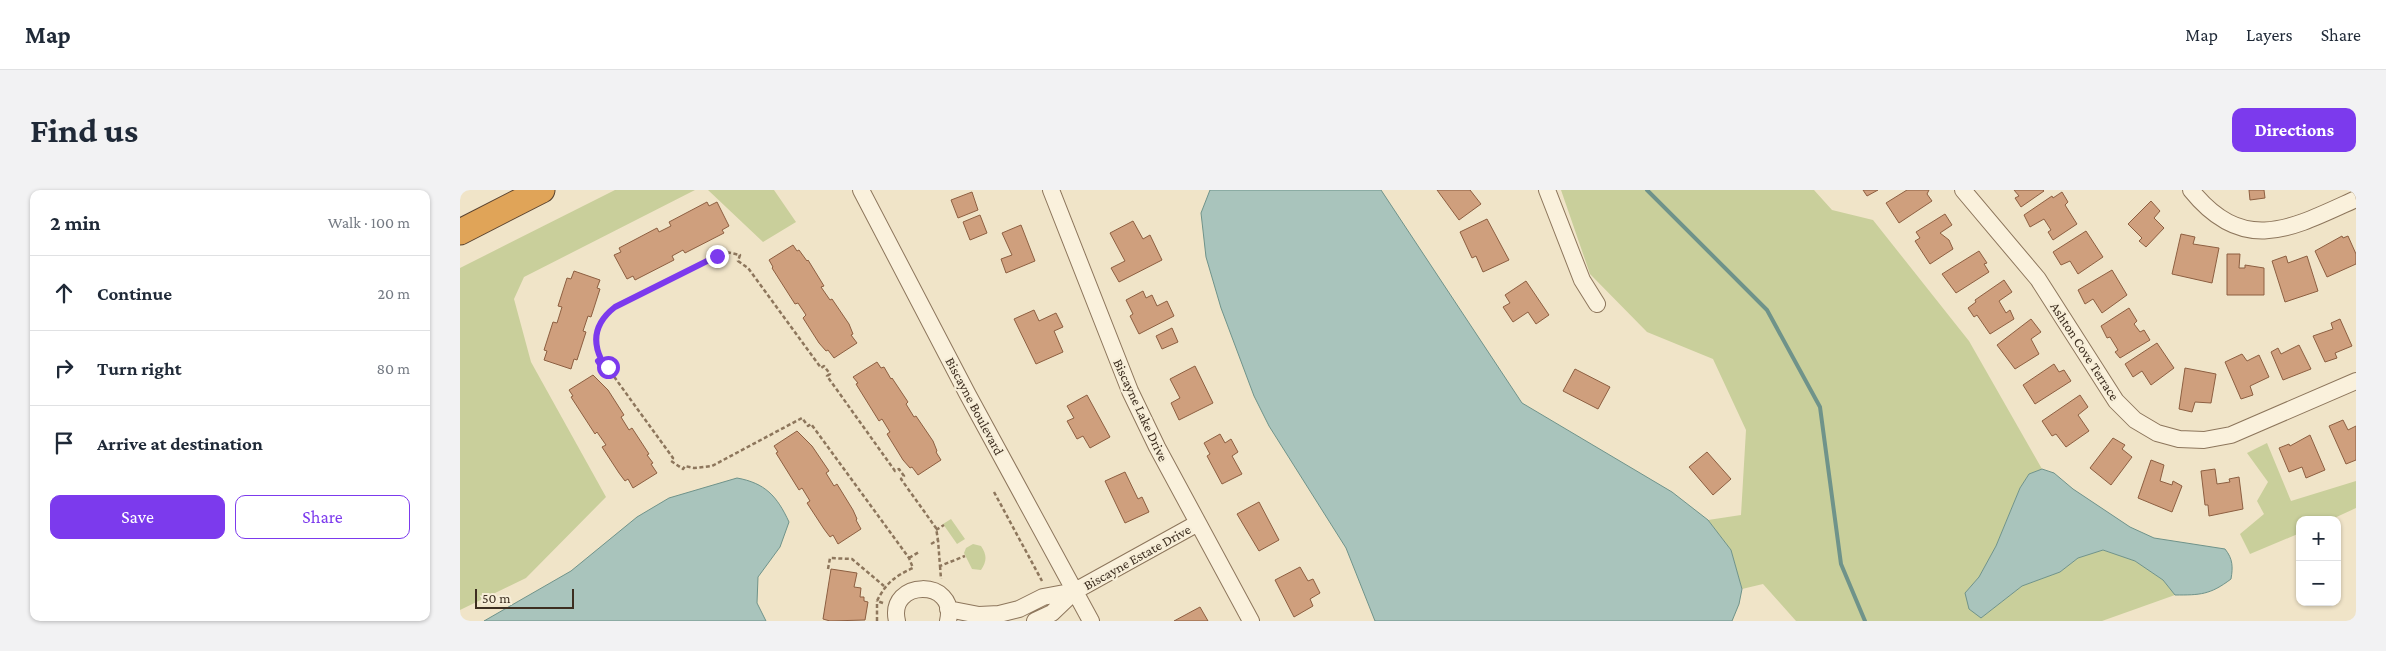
<!DOCTYPE html>
<html lang="en">
<head>
<meta charset="utf-8">
<style>
  :root { --surface:#fff; --page:#f2f2f3; --text:#1f2937; --muted:#747a83; --line:#e0e1e3; --accent:#7c3aed }
  body { margin:0; font-family:"Crimson Pro",serif; background:var(--page); color:var(--text) }
  .controls { position:absolute; right:15px; bottom:15px; display:grid; overflow:hidden; border-radius:10px; box-shadow:0 1px 4px #0004 }
  .controls button { width:45px; height:45px; display:grid; place-items:center; padding:0; border:0; border-bottom:1px solid var(--line); background:var(--surface); color:var(--text); font:25px sans-serif }
  .scale { position:absolute; left:15px; bottom:12px; width:99px; box-sizing:border-box; padding-left:5px; border:2px solid #3d2e20; border-top:0; font-size:14px; line-height:18px; white-space:nowrap; color:#3d2e20; -webkit-text-stroke:4px #f7eed8; paint-order:stroke }
  .stop { position:absolute; width:15px; height:15px; margin:-11px; border:4px solid #7c3aed; border-radius:50%; background:#fff }
  .stop.end { background:#7c3aed; border-color:#fff; box-shadow:0 1px 5px #0008 }
  .list { margin:0; padding:0; list-style:none }
  h2 { display:flex; justify-content:space-between; align-items:center; height:65px; margin:0; padding:0 20px; font-size:21px }
  h2 small { font-size:16px; font-weight:400; color:var(--muted) }
  .list li { display:grid; grid-template-columns:32px 1fr auto; gap:15px; align-items:center; box-sizing:border-box; height:75px; padding:0 20px; border-top:1px solid var(--line) }
  .list b { display:block; font-size:19px; white-space:nowrap }
  .list em { font-size:16px; font-style:normal; color:var(--muted) }
  .actions { display:flex; gap:10px; padding:15px 20px }
  .actions a { flex:1; padding:11px 0; border:1px solid var(--accent); border-radius:10px; text-align:center; font-size:18px; color:var(--accent) }
  .actions .main { background:var(--accent); color:#fff }
  .icon { flex:none; width:28px; height:28px; fill:none; stroke:currentColor; stroke-width:2; stroke-linecap:round; stroke-linejoin:round }
  .map { position:relative; flex:none; width:1896px; height:431px; overflow:hidden; border-radius:10px }
  header { display:flex; align-items:center; gap:30px; box-sizing:border-box; height:70px; padding:0 25px; background:var(--surface); border-bottom:1px solid var(--line) }
  header strong { font-size:24px }
  nav { display:flex; gap:28px; margin-inline-start:auto; font-size:18px }
  .intro { display:flex; align-items:center; justify-content:space-between; box-sizing:border-box; height:120px; padding:0 30px }
  h1 { margin:0; font-size:35px }
  .button { padding:12px 22px; border-radius:10px; background:var(--accent); color:#fff; font-size:18px; font-weight:700 }
  main { display:flex; gap:30px; padding:0 30px }
  aside { flex:1; background:var(--surface); border-radius:10px; box-shadow:0 1px 4px #0004 }
  .map>svg:first-child { display:block }
  .green { fill:#c9cf9b }
  .water { fill:#a9c4bc; stroke:#6f938a }
  .lines { fill:none; stroke-linecap:round; stroke-linejoin:round }
  .stream { stroke:#6f938a; stroke-width:4 }
  .building { fill:#cf9f7d; stroke:#8d5f41 }
  .minor-casing { stroke:#8d765c; stroke-width:18 }
  .highway-casing { stroke:#5b4430; stroke-width:27 }
  .path { stroke:#8d765c; stroke-width:2.5; stroke-dasharray:4 2.5; stroke-linecap:butt }
  .minor { stroke:#faf1dc; stroke-width:16 }
  .highway { stroke:#e0a458; stroke-width:25 }
  .route { stroke:#7c3aed; stroke-width:6 }
  .labels { text-anchor:middle; dominant-baseline:central; stroke-width:4.5; stroke-linejoin:round; paint-order:stroke }
  .street-label { font-size:14px; fill:#3d2e20; stroke:#f7eed8 }
</style>
</head>
<body>
<header>
<strong>Map</strong>
<nav><a>Map</a><a>Layers</a><a>Share</a></nav>
</header>
<div class="intro"><h1>Find us</h1><a class="button">Directions</a></div>
<main>
<aside>
<h2>2 min<small>Walk · 100 m</small></h2>
<ul class="list">
<li><svg class="icon" aria-label="ahead" viewBox="0 0 24 24"><path d="M12 20V5M6 11l6-6 6 6"/></svg><div><b>Continue</b></div><em>20 m</em></li>
<li><svg class="icon" aria-label="right" viewBox="0 0 24 24"><path d="M7 20v-9h11M14 6l5 5-5 5"/></svg><div><b>Turn right</b></div><em>80 m</em></li>
<li><svg class="icon" aria-label="arrive" viewBox="0 0 24 24"><path d="M6 21V4h12l-3 4 3 4H6"/></svg><div><b>Arrive at destination</b></div></li>
</ul>
<div class="actions"><a class="main">Save</a><a>Share</a></div>
</aside>
<div class="map">
<svg width="1896" height="431" viewBox="0 0 1896 431">
  <rect width="100%" height="100%" fill="#f0e4c8"/>
  <path class="green" d="M155,0H235L64,87L54,109L71,172L146,307L66,388L0,420V78Z
    M248,0H314L336,32L303,52Z
    M1101,0H1354L1372,20L1413,30L1509,151L1582,279L1569,284L1560,298L1536,356L1519,387L1505,403L1521,428L1562,396L1600,382L1618,368L1643,360L1675,371L1703,390L1715,405L1642,431H1336L1303,394L1282,399L1271,360L1248,330L1281,325L1286,240L1253,169L1187,142L1130,84Z
    M1807,253L1831,311L1896,291V318L1870,330H1840V343L1790,364L1780,344L1804,324L1797,311L1808,292L1787,263Z
    M491,329L505,349L497,354L483,334Z
    M513,354L521,356C527,365 527,371 521,380L512,379L504,363L506,358Z"/>
  <path class="water" d="M750,0H921L1062,213L1212,302L1248,330L1271,360L1282,399L1279,414L1272,431H915L886,358L809,236L794,206L761,118L746,67L741,23Z
    M1582,279L1594,283L1613,299L1670,337L1694,348L1765,359C1773,369 1773,377 1771,389C1750,405 1740,405 1715,405L1703,390L1675,371L1643,360L1618,368L1600,382L1562,396L1521,428L1509,419L1505,403L1519,387L1536,356L1560,298L1569,284Z
    M277,288C305,293 317,306 329,332L320,357L298,387L297,413L306,431H24L111,381L177,327L209,308Z"/>
  <g class="lines">
    <path class="stream" d="M1187,0L1307,120L1360,217L1381,374L1405,431"/>
  </g>
  <path class="building" d="M977,0H1010L1021,14L999,30Z
    M1403,0H1418L1407,6Z
    M1447,0H1469L1467,4L1472,11L1439,33L1426,13Z
    M1554,0H1583L1584,1L1561,17L1555,8L1559,6Z
    M1789,0H1804L1805,8L1790,10Z
    M512,2L518,20L498,28L491,10Z
    M1602,2L1608,12L1605,15L1617,34L1593,50L1588,42L1591,40L1584,29L1570,37L1564,25L1592,6L1593,8Z
    M1691,11L1700,21L1694,28L1704,38L1686,57L1679,51L1682,48L1668,34Z
    M247,12L249,16L257,12L269,36L262,40L264,43L225,63L223,60L212,66L214,70L175,90L173,86L167,89L154,65L161,62L159,58L197,38L199,42L211,36L209,32Z
    M1485,24L1492,35L1480,43L1489,50L1493,59L1470,74L1455,51L1460,48L1456,42Z
    M520,25L527,43L510,50L503,32Z
    M1027,29L1049,70L1023,82L1016,66L1012,68L1000,42Z
    M673,31L683,49L690,45L702,70L659,92L651,78L665,71L650,43Z
    M561,35L575,71L546,83L541,69L552,65L542,43Z
    M1626,41L1643,67L1618,84L1610,71L1601,75L1593,62Z
    M1721,44L1735,47L1733,54L1759,58L1752,93L1712,84Z
    M1882,46L1883,48L1888,46L1896,64V74L1867,87L1855,61Z
    M333,55L337,61L339,60L347,71L348,70L364,96L361,97L370,110L372,109L389,134L393,144L391,145L397,153L374,168L368,160L366,161L359,153L343,128L346,125L338,113L335,114L312,78L313,77L309,70Z
    M1519,61L1527,73L1524,74L1529,82L1496,103L1482,84Z
    M1767,64H1780L1779,78H1785V75L1804,78V105H1767Z
    M1826,66L1828,73L1847,66L1858,101L1825,112L1812,71Z
    M1652,80L1667,105L1642,123L1633,109L1625,114L1618,100Z
    M114,81L140,90L137,98L140,99L131,127L128,126L123,141L126,142L117,170L114,169L111,179L84,170L87,161L84,160L93,132L97,133L102,117L98,116L107,88L111,89Z
    M1544,90L1552,102L1539,111L1546,123L1550,120L1554,129L1530,144L1517,125L1514,127L1508,118L1516,112L1515,110Z
    M1066,91L1089,125L1076,134L1068,122L1053,132L1043,117L1050,113L1045,105Z
    M683,101L686,108L692,105L697,116L707,111L714,126L679,144L670,126L673,124L666,110Z
    M1669,118L1677,131L1674,134L1680,142L1684,140L1690,150L1660,168L1655,162L1658,160L1650,147L1647,148L1641,136Z
    M574,120L579,131L596,123L603,137L594,141L603,162L576,174L554,129Z
    M1571,129L1581,142L1571,149L1579,164L1555,179L1537,155Z
    M1880,129L1892,156L1875,163L1877,168L1865,172L1853,146L1873,139L1871,133Z
    M712,138L718,152L702,159L696,146Z
    M1697,153L1714,178L1691,195L1682,181L1673,187L1665,174Z
    M1839,155L1851,179L1823,190L1811,162L1818,158L1821,164Z
    M1782,164L1787,171L1799,165L1809,187L1790,196L1793,205L1781,209L1765,172Z
    M417,172L421,178L424,177L431,189L432,188L448,212L446,214L454,227L456,226L473,251L477,261L476,262L481,270L458,285L452,277L450,278L443,270L427,244L430,242L422,229L419,231L396,194L398,193L393,187Z
    M1594,174L1599,182L1604,180L1611,191L1575,214L1563,195Z
    M735,176L753,213L719,230L711,213L720,208L710,189Z
    M1725,178L1756,184L1751,213L1735,212L1732,222L1719,219Z
    M1115,179L1150,197L1138,219L1103,201Z
    M133,185L148,200L164,225L161,227L169,240L172,238L189,264L187,265L193,273L191,274L197,283L173,298L168,289L165,291L159,283L142,257L146,255L137,242L135,244L111,207L113,206L109,200Z
    M627,205L650,247L630,258L623,246L617,249L607,231L614,228L607,216Z
    M1620,205L1628,217L1618,225L1629,241L1606,257L1596,244L1592,246L1582,231Z
    M1883,230L1888,240L1896,236V270L1886,274L1869,236Z
    M337,241L352,256L369,281L366,283L374,296L377,294L393,320L397,329L396,330L401,339L378,354L373,345L370,347L364,339L347,313L350,311L342,298L339,300L316,263L318,262L314,256Z
    M760,244L765,253L771,249L778,262L772,266L782,284L762,294L747,266L750,264L744,253Z
    M1850,245L1865,280L1846,288L1842,277L1829,282L1819,258L1829,254L1830,256Z
    M1653,248L1665,255L1662,259L1672,267L1651,295L1630,278Z
    M1247,262L1271,289L1253,305L1229,277Z
    M1691,270L1704,275L1700,291L1712,295L1713,291L1722,296L1712,322L1678,308Z
    M1755,279L1757,294L1770,292L1769,289L1779,287L1783,319L1749,326L1748,315H1745L1741,281Z
    M665,282L678,309L682,307L689,322L665,333L645,291Z
    M799,312L819,350L799,361L777,324Z
    M840,377L848,391L853,389L860,403L850,409L853,416L834,427L815,390Z
    M371,379L397,383L394,397L401,398L400,407H404V411L408,412L405,430L370,431L363,429Z
    M740,417L748,431H714Z"/>
  <g class="lines">
    <defs>
      <path id="minor" d="M401,0L508,205L631,431
        M591,0L670,201L697,257L791,431
        M1087,0L1122,90L1137,114
        M1503,0L1578,89L1656,211L1675,230L1697,243L1719,249L1744,250L1771,245L1896,191
        M1731,0C1784,66 1832,38 1896,9
        M488,419L519,425L539,424L559,419L583,407L615,401
        M437,431C427,389 498,388 488,431
        M575,431L592,423L615,401L738,333"/>
      <path id="highway" d="M0,42L82,0"/>
    </defs>
    <use href="#minor" class="minor-casing"/>
    <use href="#highway" class="highway-casing"/>
    <path class="path" d="M534,302L582,391
      M476,340L484,335
      M471,354L478,350L480,376L505,366
      M449,368L459,362
      M480,376L481,389
      M368,379L370,368L392,369L424,396
      M423,413L417,411C426,393 435,386 453,378L449,368L351,234L348,236L342,228L252,276L234,278L225,276L223,279L211,271L213,268L147,177L144,180L138,171L141,169C131,148 137,131 155,117L249,69L265,66L266,62L280,65L278,71L288,78L361,178L364,176L370,184L367,186L435,281L439,279L444,286L441,289L476,338L478,350
      M417,431V411"/>
    <use href="#minor" class="minor"/>
    <use href="#highway" class="highway"/>
  </g>
  <g class="lines">
    <path class="route" d="M148,177L144,180L138,171L141,169C131,148 137,131 155,117L257,66"/>
  </g>
  <g class="labels">
    <g class="street-label">
      <text transform="translate(1625 161) rotate(57)">Ashton Cove Terrace</text>
      <text transform="translate(515 216) rotate(62)">Biscayne Boulevard</text>
      <text transform="translate(681 220) rotate(65)">Biscayne Lake Drive</text>
      <text transform="translate(677 367) rotate(-29)">Biscayne Estate Drive</text>
    </g>
  </g>
</svg>
<div class="controls">
<button>+</button>
<button>−</button>
</div>
<div class="scale">50 m</div>
<div class="stop" style="left:148px;top:177px"></div>
<div class="stop end" style="left:257px;top:66px"></div>
</div>
</main>
</body>
</html>
